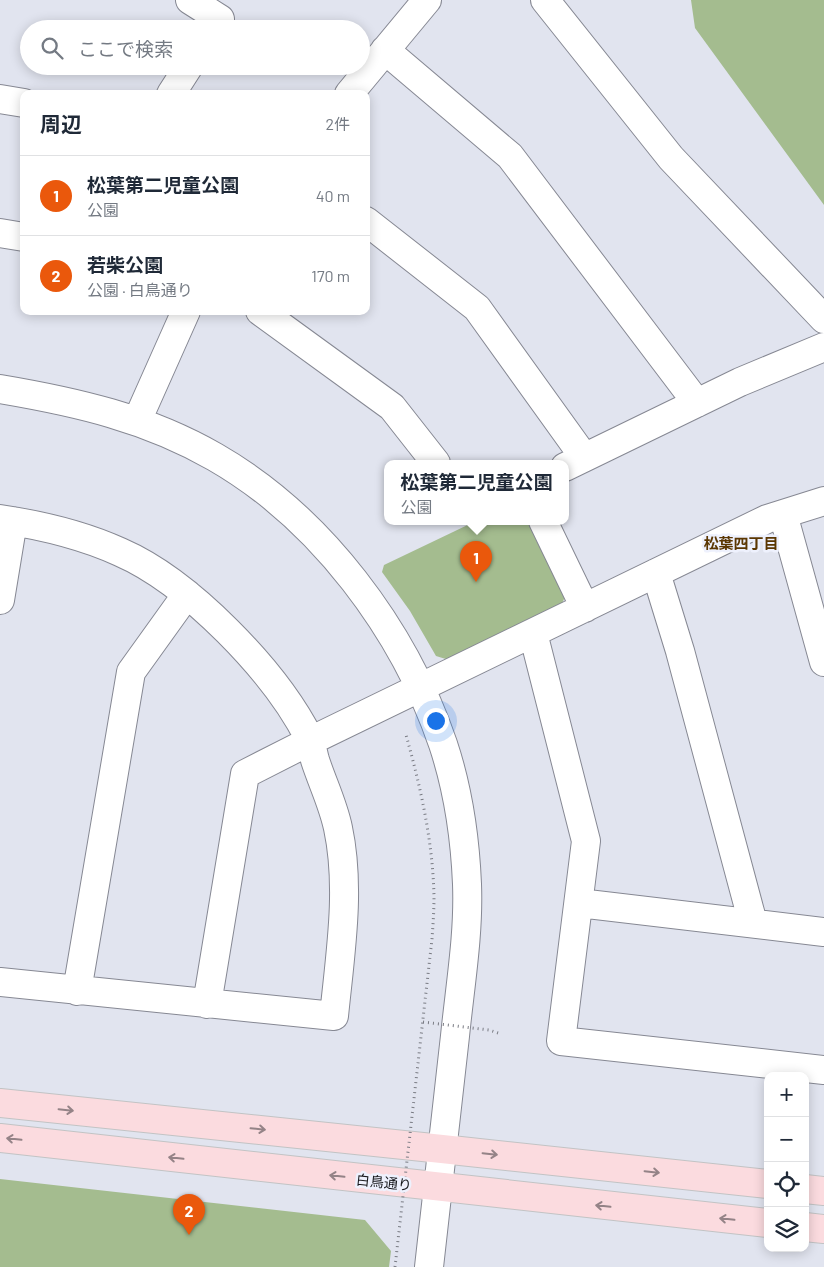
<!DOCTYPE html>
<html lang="ja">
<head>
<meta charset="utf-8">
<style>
  :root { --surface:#fff; --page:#f2f2f3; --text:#1f2937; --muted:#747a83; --line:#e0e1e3; --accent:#ea580c }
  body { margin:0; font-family:Barlow,"Noto Sans JP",sans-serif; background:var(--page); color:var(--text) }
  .controls { position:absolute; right:15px; bottom:15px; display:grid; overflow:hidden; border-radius:10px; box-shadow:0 2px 12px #0003 }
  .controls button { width:45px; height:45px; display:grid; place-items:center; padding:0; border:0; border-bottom:1px solid var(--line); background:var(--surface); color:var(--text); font:25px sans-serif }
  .you { position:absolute; left:435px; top:720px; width:18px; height:18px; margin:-12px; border:4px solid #fff; border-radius:50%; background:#1a73e8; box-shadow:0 0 0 8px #1a73e833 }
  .badge { display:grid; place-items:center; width:32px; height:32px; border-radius:50%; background:var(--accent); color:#fff; font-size:16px; font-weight:700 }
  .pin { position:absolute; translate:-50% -41px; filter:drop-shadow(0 1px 2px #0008) }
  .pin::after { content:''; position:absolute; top:26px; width:18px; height:15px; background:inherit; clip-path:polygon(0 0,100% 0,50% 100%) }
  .popup { position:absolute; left:384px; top:460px; width:185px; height:65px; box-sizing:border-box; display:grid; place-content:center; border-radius:10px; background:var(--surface); filter:drop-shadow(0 1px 4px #0005); font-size:16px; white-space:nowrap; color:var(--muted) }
  .popup b { font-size:19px; color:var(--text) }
  .popup::after { content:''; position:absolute; left:50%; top:100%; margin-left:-10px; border:10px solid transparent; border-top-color:var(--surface) }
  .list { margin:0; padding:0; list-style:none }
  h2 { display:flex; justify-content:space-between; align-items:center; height:65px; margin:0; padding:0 20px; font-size:21px }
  h2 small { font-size:16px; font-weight:400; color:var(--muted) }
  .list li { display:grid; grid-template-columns:32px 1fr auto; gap:15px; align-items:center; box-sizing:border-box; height:80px; padding:0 20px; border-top:1px solid var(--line) }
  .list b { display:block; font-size:19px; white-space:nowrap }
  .list p { margin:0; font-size:16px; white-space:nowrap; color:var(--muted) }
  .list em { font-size:16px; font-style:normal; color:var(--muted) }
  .icon { flex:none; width:28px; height:28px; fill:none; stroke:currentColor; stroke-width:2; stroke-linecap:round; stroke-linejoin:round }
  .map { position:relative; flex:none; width:824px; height:1267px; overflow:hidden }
  .search { position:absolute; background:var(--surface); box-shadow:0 2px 12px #0003; left:20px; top:20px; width:350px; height:55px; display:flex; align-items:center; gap:12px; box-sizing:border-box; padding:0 18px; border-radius:28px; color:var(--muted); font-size:19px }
  .panel { position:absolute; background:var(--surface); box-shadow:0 2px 12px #0003; left:20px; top:90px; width:350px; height:225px; border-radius:10px }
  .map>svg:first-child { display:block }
  .green { fill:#a4bc8f }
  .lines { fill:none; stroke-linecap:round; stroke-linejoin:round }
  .minor-casing { stroke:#868893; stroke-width:30 }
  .major-casing { stroke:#c2c3c4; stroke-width:30 }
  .minor { stroke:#fff; stroke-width:28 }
  .major { stroke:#fbdbdf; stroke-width:28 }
  .path-bridge { stroke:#797b83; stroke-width:3; stroke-dasharray:1 4; stroke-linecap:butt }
  .oneway { stroke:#948387 }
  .labels { text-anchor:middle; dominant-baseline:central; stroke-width:5; stroke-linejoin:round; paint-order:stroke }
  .street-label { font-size:14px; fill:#16171b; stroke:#eef1fd }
  .neighbourhood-label { font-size:15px; font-weight:bold; fill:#5b3702; stroke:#eef1fd }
</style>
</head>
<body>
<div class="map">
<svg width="824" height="1267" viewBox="0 0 824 1267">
  <rect width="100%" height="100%" fill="#e1e4ef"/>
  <path class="green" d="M691,0H824V205L695,28Z
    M476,521H534L567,592L561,606L449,660L436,656L410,611L382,572L384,565Z
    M0,1179L365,1220L391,1251L389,1267H0Z"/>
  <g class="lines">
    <defs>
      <path id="minor" d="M190,0L220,19
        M545,0L671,158L824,319
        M385,50L510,156L697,403
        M171,94L189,66
        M349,94L427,0
        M0,99L24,103
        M366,221L477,308L584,457
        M0,233L24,237
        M260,311L392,407L436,463
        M0,389C77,402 147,418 215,457C321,518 404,630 443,744C458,789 465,837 467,884C469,934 460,986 455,1036C446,1113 438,1190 429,1267
        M137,421L186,311
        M565,467L740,382L824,347
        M783,514L824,662
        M0,519C40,525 83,535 120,552C189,582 275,671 309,738C312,745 313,753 315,760C322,782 333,804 338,828C351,889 340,955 334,1016L0,982
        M543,521L585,608
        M656,573L680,651L753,923
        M0,600L13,521
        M533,633L586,841L561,1041L824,1070
        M579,903L824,932
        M77,991L131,672L187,594
        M207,1004L245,774L310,741L767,519L824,501"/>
      <path id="major" d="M0,1103L442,1149L768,1184
        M0,1138L768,1223
        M805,1189L824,1191
        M805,1227L824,1229"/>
    </defs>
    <use href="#minor" class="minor-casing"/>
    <use href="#major" class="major-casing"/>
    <use href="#minor" class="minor"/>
    <use href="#major" class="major"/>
    <path class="path-bridge" d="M423,1022L489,1030L501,1034
      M395,1267L432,939C433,925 434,911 434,897C433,843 421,788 406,735"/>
  </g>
  <defs><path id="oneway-shaft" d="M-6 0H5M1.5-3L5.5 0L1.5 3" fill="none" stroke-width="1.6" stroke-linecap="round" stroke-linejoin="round" transform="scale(1.25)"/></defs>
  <g class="oneway">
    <use href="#oneway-shaft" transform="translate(66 1110) rotate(6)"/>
    <use href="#oneway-shaft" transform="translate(258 1129) rotate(6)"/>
    <use href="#oneway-shaft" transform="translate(14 1139) rotate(-174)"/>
    <use href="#oneway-shaft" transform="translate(490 1154) rotate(6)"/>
    <use href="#oneway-shaft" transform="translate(176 1158) rotate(-174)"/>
    <use href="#oneway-shaft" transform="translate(652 1172) rotate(6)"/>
    <use href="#oneway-shaft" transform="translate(337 1176) rotate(-174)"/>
    <use href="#oneway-shaft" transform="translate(603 1206) rotate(-174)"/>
    <use href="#oneway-shaft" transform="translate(727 1219) rotate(-174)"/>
  </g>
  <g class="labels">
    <g class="street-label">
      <text transform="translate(384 1182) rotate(6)">白鳥通り</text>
    </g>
    <g class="neighbourhood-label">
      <text x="741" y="543">松葉四丁目</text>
    </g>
  </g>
</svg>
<div class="controls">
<button>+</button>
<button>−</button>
<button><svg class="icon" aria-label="locate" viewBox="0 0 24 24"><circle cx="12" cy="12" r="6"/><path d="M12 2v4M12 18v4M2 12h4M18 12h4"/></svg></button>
<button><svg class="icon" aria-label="layers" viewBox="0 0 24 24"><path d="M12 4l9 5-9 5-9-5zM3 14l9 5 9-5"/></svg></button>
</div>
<div class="you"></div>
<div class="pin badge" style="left:476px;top:582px">1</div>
<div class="popup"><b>松葉第二児童公園</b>公園</div>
<div class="pin badge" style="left:189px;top:1235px">2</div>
<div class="search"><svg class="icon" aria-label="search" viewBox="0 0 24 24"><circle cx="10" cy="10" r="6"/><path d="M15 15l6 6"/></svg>ここで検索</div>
<section class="panel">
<h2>周辺<small>2件</small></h2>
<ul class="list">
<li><span class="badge">1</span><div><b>松葉第二児童公園</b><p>公園</p></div><em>40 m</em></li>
<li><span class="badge">2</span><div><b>若柴公園</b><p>公園 · 白鳥通り</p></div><em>170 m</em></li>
</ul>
</section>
</div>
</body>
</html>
